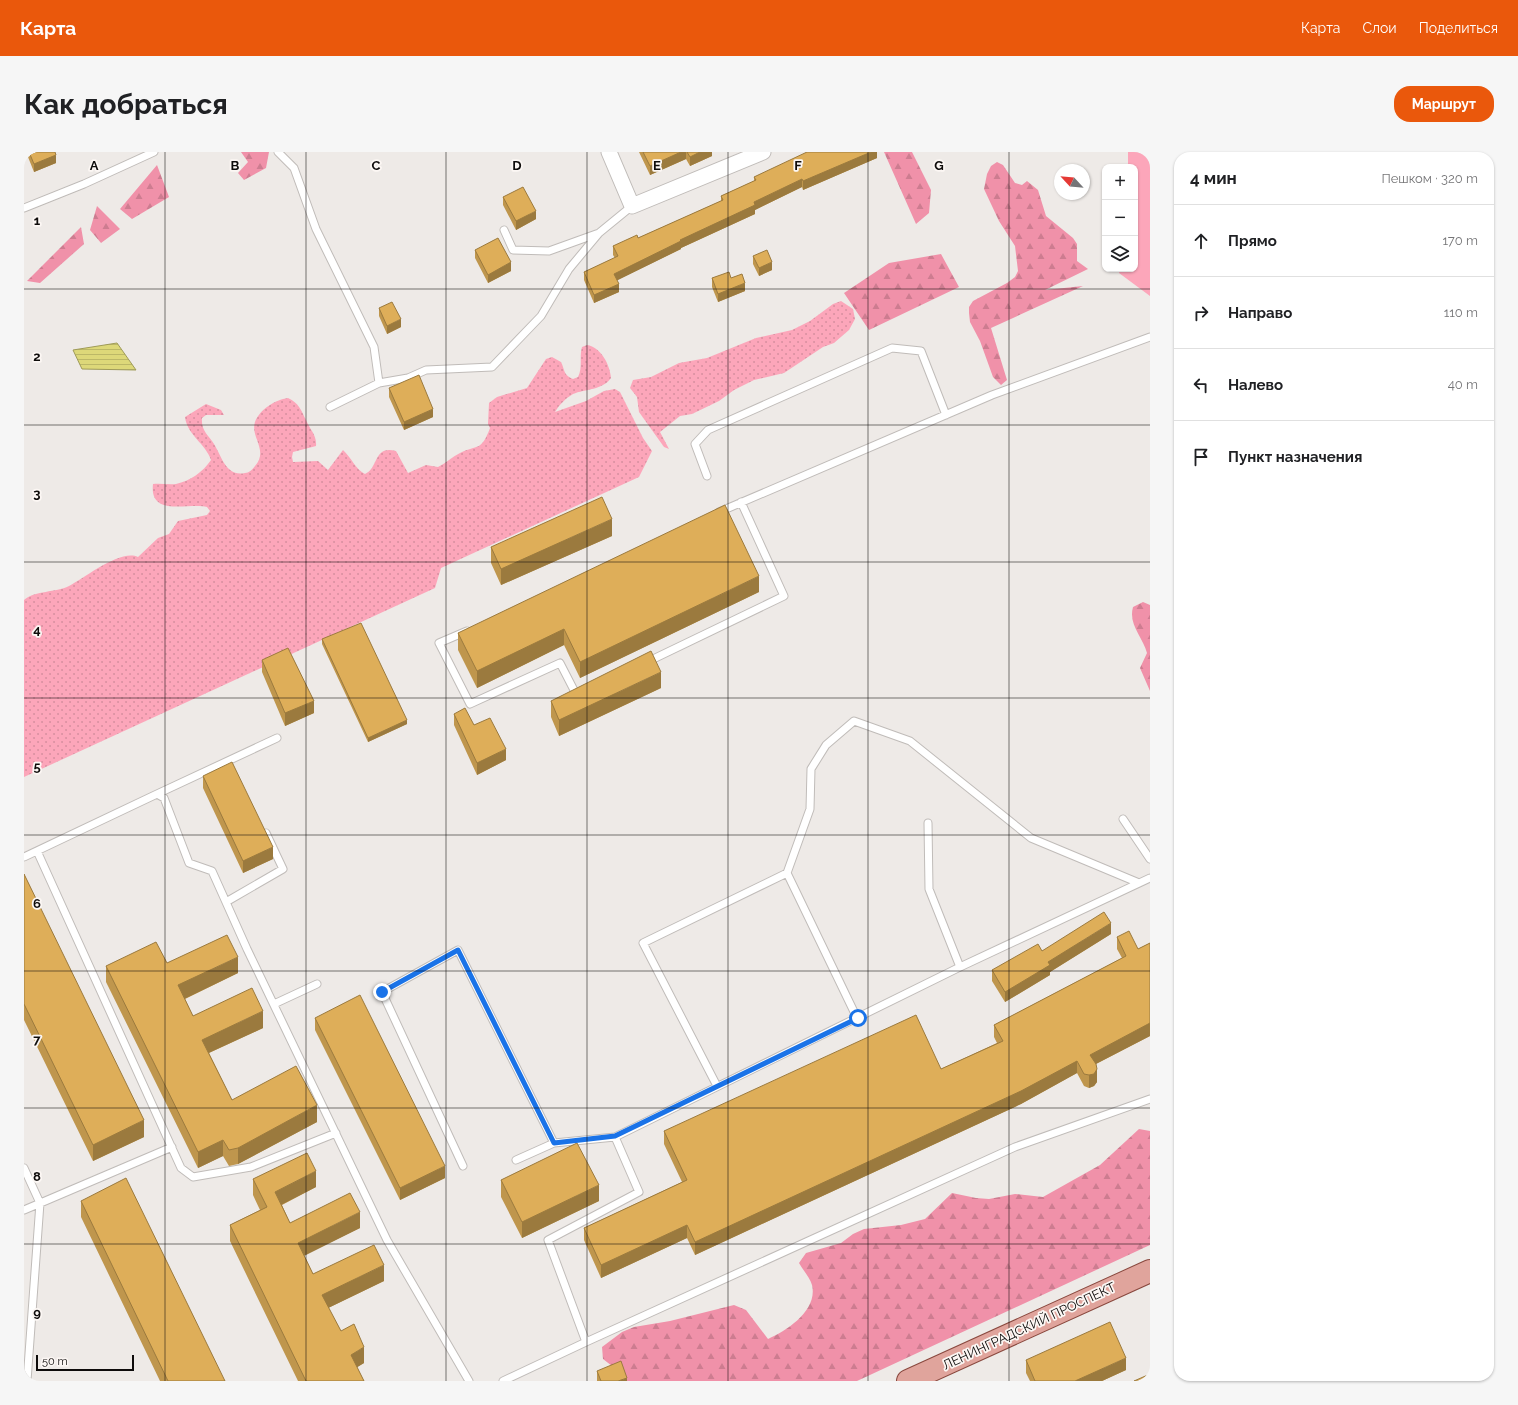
<!DOCTYPE html>
<html lang="ru">
<head>
<meta charset="utf-8">
<style>
  :root { --surface:#fff; --page:#f6f6f6; --text:#202124; --muted:#757577; --line:#e0e0e0; --accent:#ea580c }
  body { margin:0; font-family:Raleway,sans-serif; background:var(--page); color:var(--text) }
  .controls { position:absolute; right:12px; top:12px; display:grid; overflow:hidden; border-radius:8px; box-shadow:0 1px 3px #0004 }
  .controls button { width:36px; height:36px; display:grid; place-items:center; padding:0; border:0; border-bottom:1px solid var(--line); background:var(--surface); color:var(--text); font:20px sans-serif }
  .compass { position:absolute; left:1030px; top:12px; width:36px; height:36px; border-radius:50%; background:var(--surface); box-shadow:0 1px 3px #0004; rotate:296deg }
  .scale { position:absolute; left:12px; bottom:10px; width:98px; box-sizing:border-box; padding-left:4px; border:2px solid #0e0c0b; border-top:0; font-size:11px; line-height:14px; white-space:nowrap; color:#0e0c0b; -webkit-text-stroke:3px #fcf7f4; paint-order:stroke }
  .stop { position:absolute; width:12px; height:12px; margin:-9px; border:3px solid #1a73e8; border-radius:50%; background:#fff }
  .stop.end { background:#1a73e8; border-color:#fff; box-shadow:0 1px 4px #0008 }
  .list { margin:0; padding:0; list-style:none }
  h2 { display:flex; justify-content:space-between; align-items:center; height:52px; margin:0; padding:0 16px; font-size:17px }
  h2 small { font-size:13px; font-weight:400; color:var(--muted) }
  .list li { display:grid; grid-template-columns:26px 1fr auto; gap:12px; align-items:center; box-sizing:border-box; height:72px; padding:0 16px; border-top:1px solid var(--line) }
  .list b { display:block; font-size:15px; white-space:nowrap }
  .list em { font-size:13px; font-style:normal; color:var(--muted) }
  .icon { flex:none; width:22px; height:22px; fill:none; stroke:currentColor; stroke-width:2; stroke-linecap:round; stroke-linejoin:round }
  .map { position:relative; flex:none; width:1126px; height:1229px; overflow:hidden; border-radius:16px }
  header { display:flex; align-items:center; gap:24px; box-sizing:border-box; height:56px; padding:0 20px; background:var(--accent); color:#fff }
  header strong { font-size:19px }
  nav { display:flex; gap:22px; margin-inline-start:auto; font-size:14px }
  .intro { display:flex; align-items:center; justify-content:space-between; box-sizing:border-box; height:96px; padding:0 24px }
  h1 { margin:0; font-size:28px }
  .button { padding:10px 18px; border-radius:16px; background:var(--accent); color:#fff; font-size:14px; font-weight:700 }
  main { display:flex; gap:24px; padding:0 24px }
  aside { flex:1; background:var(--surface); border-radius:16px; box-shadow:0 1px 3px #0004 }
  .map>svg:first-child { display:block }
  .grass { fill:url(#grass-dots) }
  .forest { fill:url(#forest-firs) }
  .green { fill:#fca6ba }
  .water { fill:url(#water-rules); stroke:#9f9b58 }
  .lines { fill:none; stroke-linecap:round; stroke-linejoin:round }
  .service-casing { stroke:#c0bcb9; stroke-width:9 }
  .minor-casing { stroke:#c0bcb9; stroke-width:17 }
  .primary-casing { stroke:#89483e; stroke-width:24 }
  .service { stroke:#fff; stroke-width:7 }
  .minor { stroke:#fff; stroke-width:15 }
  .primary { stroke:#e0a49c; stroke-width:22 }
  .wall { fill:#bf964d }
  .shaded-wall { fill:#9b7a3e }
  .building { fill:#deae59; stroke:#9b7a3e }
  .route { stroke:#1a73e8; stroke-width:5 }
  .grid { fill:none; stroke:#0e0c0b; stroke-width:1; stroke-opacity:0.55 }
  .labels { text-anchor:middle; dominant-baseline:central; stroke-width:3.5; stroke-linejoin:round; paint-order:stroke }
  .street-label { font-size:13px; fill:#0e0c0b; stroke:#fcf7f4 }
  .grid-label { font-size:13px; text-anchor:middle; font-weight:bold; fill:#0e0c0b; stroke:#fcf7f4; stroke-width:3.5; stroke-linejoin:round; paint-order:stroke }
</style>
</head>
<body>
<header>
<strong>Карта</strong>
<nav><a>Карта</a><a>Слои</a><a>Поделиться</a></nav>
</header>
<div class="intro"><h1>Как добраться</h1><a class="button">Маршрут</a></div>
<main>
<div class="map">
<svg width="1126" height="1229" viewBox="0 0 1126 1229">
  <defs>
    <pattern id="grass-dots" width="8" height="8" patternUnits="userSpaceOnUse"><rect width="8" height="8" fill="#fca6ba"/><path d="M2 2h.1M6 6h.1" fill="none" stroke="#d78e9f" stroke-width="1.8" stroke-linecap="round"/></pattern>
    <pattern id="forest-firs" width="22" height="20" patternUnits="userSpaceOnUse"><rect width="22" height="20" fill="#f091a9"/><path d="M5 1l3.5 6h-7zM16 11l3.5 6h-7z" fill="#cd7c90"/></pattern>
    <pattern id="water-rules" width="6" height="5" patternUnits="userSpaceOnUse"><rect width="6" height="5" fill="#ddd879"/><path d="M0 2.5h6" fill="none" stroke="#bcb867"/></pattern>
  </defs>
  <rect width="100%" height="100%" fill="#eeeae7"/>
  <path class="grass" d="M817,149L829,157L831,167L825,178L810,191L799,195L760,221L730,228L710,238L695,249L668,262L656,264L636,280L645,297L640,295L615,260L613,245L606,236L609,228L627,225L655,211L683,206L732,186L768,178L786,169L809,152Z
    M563,193C577,195 586,213 587,226C579,238 561,237 549,242C542,246 535,253 531,260L562,249L580,239L591,237L596,240L619,286L628,299L615,325L417,416L411,436L0,625V448C12,438 31,441 45,434C61,426 96,397 114,405L134,386L145,382L154,369L183,363L186,359L183,355C166,350 125,366 129,332C137,331 144,333 152,332C166,329 179,320 187,308C182,292 163,283 161,265L182,252L197,258L200,263H182L178,266C177,279 184,282 190,292C198,305 202,325 221,321C225,321 228,318 231,314C245,298 226,285 231,270C236,257 251,248 264,246C275,251 277,258 282,268C286,278 293,283 292,294L269,300L268,305L269,310L294,309L304,318L319,298C327,305 332,318 341,322C355,316 349,293 372,299L384,321L402,313L414,315C422,311 428,305 436,301C454,292 457,300 466,276L464,272L465,251L473,245L503,236L522,207L528,205L537,210C541,218 539,223 549,227L554,225C559,215 555,205 558,195Z"/>
  <path class="forest" d="M217,0H245L242,16L220,28L214,21L224,10Z
    M860,0H888L907,38L905,61L892,72Z
    M973,10L979,13L991,31L998,33L1003,29L1014,38L1022,64L1049,86L1053,92V109L1064,117L1021,138L1059,134L967,176L983,228L977,233L969,225L956,189L946,170L945,161V155L949,149L983,131L991,125L994,119L991,94L975,69L960,37L963,22L967,14Z
    M133,13L145,45L108,67L96,57Z
    M73,54L96,77L77,91L66,78Z
    M57,75L60,92L16,131L3,129Z
    M917,102L935,135L845,178L820,141L865,111Z
    M1119,450L1126,453V539L1116,516L1123,501C1119,485 1104,473 1109,455Z
    M1115,977L1126,979V1093L833,1229H601L588,1214L579,1207L578,1195L598,1180L610,1175L646,1169L710,1153L722,1158L744,1187C764,1178 794,1158 788,1133C786,1126 779,1118 775,1111L782,1101L817,1091L829,1082L840,1077L877,1073L901,1067L928,1041L952,1046L965,1047L991,1042L1019,1045L1076,1013Z"/>
  <path class="green" d="M1104,0H1126V144L1095,121L1096,117H1111V15H1104Z"/>
  <path class="water" d="M93,191L112,218L58,217L49,198Z"/>
  <g class="lines">
    <defs>
      <path id="service" d="M254,0L270,16L292,77L350,195L355,231
        M0,56L60,32L130,0
        M480,78L489,98L525,99L575,81
        M306,255L355,231L384,226L402,218L468,215L517,164L545,117L575,81L608,54
        M683,324L671,292L684,278L868,196L897,199L922,263
        M695,360L968,243L1126,185
        M443,479L415,491L446,552L536,511L553,544L554,543
        M623,510L760,444L717,350
        M133,642L253,586
        M1099,667L1126,707
        M904,671L905,737L936,815
        M13,699L157,1016L169,1025L227,1015L312,981
        M0,705L133,642L140,646L165,711L188,719L223,797L363,1088L445,1229
        M202,750L259,717L242,681
        M250,852L293,832
        M833,866L763,721L786,657L787,617L802,593L830,569L886,589L1007,686L1115,731
        M693,934L619,791L763,721
        M492,1008L530,991
        M439,1014L358,840L434,798L530,991L591,985
        M0,1016L16,1051L3,1229
        M0,1058L148,995
        M562,1190L991,995L1126,947
        M479,1229L562,1190L524,1088L615,1040L591,985L936,815L1126,726"/>
      <path id="minor" d="M585,0L608,54L739,0"/>
      <path id="primary" d="M884,1229L1126,1119"/>
    </defs>
    <use href="#service" class="service-casing"/>
    <use href="#minor" class="minor-casing"/>
    <use href="#primary" class="primary-casing"/>
    <use href="#service" class="service"/>
    <use href="#minor" class="minor"/>
    <use href="#primary" class="primary"/>
  </g>
  <path class="wall" d="M2,0H31L32,11L10,20Z
    M615,0H688V4L666,14L662,7L626,23Z
    M853,0V6L779,38L778,35L731,58V62L657,96V97L593,128L595,140L570,151L560,128V120L591,106L589,103V94L614,86L697,49V44L730,29V25Z
    M479,45L512,67L492,78L479,53Z
    M451,98L487,119L464,131L451,106Z
    M729,104L748,118L735,124L729,112Z
    M688,126H707L721,139L694,150L688,135Z
    M355,156L377,175L363,182L355,164Z
    M365,236L409,265L380,278L365,245Z
    M588,384L477,433L467,411V395Z
    M735,440L556,526L540,493L453,536L434,498V481Z
    M298,487L383,572L344,590L298,492Z
    M238,508L290,561L261,574L238,520Z
    M637,536L535,584L527,565V549Z
    M430,562L450,573L482,608L453,623L430,573Z
    M179,624L249,707L219,721L179,636Z
    M0,722L120,985L69,1009L0,868Z
    M1087,782L1026,820V823L981,850L968,829V818L1018,799Z
    M1093,785L1114,797L1126,791V884L1072,912L1073,930L1070,934L1065,936L1060,934L1053,921L997,952L671,1103L663,1086L577,1126L560,1088V1076L658,1030L640,992V979L917,917L973,891L970,885V873L1098,806L1093,797Z
    M143,811L214,821L161,847L169,864L239,876L185,901L208,948L293,970L214,1012L205,1014L199,1004L174,1016L82,830V814Z
    M291,866L421,1026L376,1048L291,878Z
    M229,1027L292,1035L258,1053L266,1071L336,1076L280,1103L289,1122L360,1129L304,1156L317,1179L340,1211L333,1215L340,1229H274L206,1089V1073L236,1058L229,1043Z
    M477,1028L575,1049L498,1086L477,1045Z
    M57,1049L201,1229H136L57,1065Z
    M1002,1208L1102,1218L1078,1229H1006L1002,1221Z
    M573,1219L603,1229H573Z"/>
  <path class="shaded-wall" d="M657,0H662V7L626,23V14Z
    M676,0H688V4L666,14V5Z
    M847,0H853V6L779,38V29Z
    M32,3V11L10,20V12Z
    M778,27V35L731,58V62L657,96V97L590,130V122L730,50Z
    M512,59V67L492,78V69Z
    M487,110V119L464,131V123Z
    M748,110V118L735,124V116Z
    M721,131V139L694,150V142Z
    M595,132V140L570,151V143Z
    M377,167V175L363,182V174Z
    M409,257V265L380,278V270Z
    M588,367V384L477,433V417Z
    M735,424V440L556,526V510Z
    M540,477V493L453,536V519Z
    M637,520V536L535,584V568Z
    M290,549V561L261,574V561Z
    M383,568V572L344,590V586Z
    M482,597V608L453,623V611Z
    M249,695V707L219,721V709Z
    M1087,771V782L1026,820V823L981,850V840L1024,810Z
    M214,805V821L154,850V833Z
    M239,859V876L178,904V888Z
    M1126,871V884L1066,915V903Z
    M1053,909V921L997,952L671,1103V1090Z
    M1073,917V930L1070,934L1065,936V923Z
    M293,953V970L214,1012V996Z
    M120,968V985L69,1009V993Z
    M199,988V1004L174,1016V1000Z
    M421,1014V1026L376,1048V1036Z
    M292,1019V1035L251,1056V1040Z
    M575,1033V1049L498,1086V1070Z
    M336,1060V1076L274,1107V1091Z
    M663,1073V1086L577,1126V1113Z
    M360,1113V1129L298,1159V1143Z
    M340,1195V1211L327,1219V1203Z
    M1102,1206V1218L1078,1229H1051Z
    M603,1226V1229H594Z"/>
  <path class="building" d="M5,0H31L32,3L10,12Z
    M619,0H657L626,14Z
    M663,0H676L666,5Z
    M783,0H847L779,29L778,27L730,50L731,53L656,88L657,89L590,122L595,132L570,143L560,120L594,104L589,94L613,83L614,86L699,48L697,44L732,28L730,25Z
    M499,35L512,59L492,69L479,45Z
    M474,86L487,110L464,123L451,98Z
    M743,98L748,110L735,116L729,104Z
    M705,120L707,126L718,122L721,131L694,142L688,126Z
    M368,150L377,167L363,174L355,156Z
    M395,223L409,257L380,270L365,236Z
    M578,345L588,367L477,417L467,395Z
    M701,353L735,424L556,510L540,477L453,519L434,481Z
    M337,471L383,568L344,586L298,487Z
    M264,496L290,549L261,561L238,508Z
    M627,499L637,520L535,568L527,549Z
    M441,556L450,573L466,566L482,597L453,611L430,562Z
    M208,610L249,695L219,709L179,624Z
    M0,722L120,968L69,993L0,852Z
    M1080,760L1087,771L1024,810L1026,813L981,840L968,818L1014,792L1018,799Z
    M1105,779L1114,797L1126,791V871L1066,903L1072,912L1073,917L1070,922L1065,923L1060,922L1053,909L997,939L671,1090L663,1073L577,1113L560,1076L663,1028L640,979L892,863L917,917L979,889L970,873L1102,804L1093,785Z
    M203,783L214,805L154,833L169,864L228,836L239,859L178,888L208,948L272,914L293,953L214,996L205,998L199,988L174,1000L82,814L132,790L143,811Z
    M336,843L421,1014L376,1036L291,866Z
    M553,991L575,1033L498,1070L477,1028Z
    M283,1001L292,1019L251,1040L266,1071L326,1041L336,1060L274,1091L289,1122L350,1093L360,1113L298,1143L317,1179L330,1172L340,1195L327,1203L340,1229H282L206,1073L243,1055L229,1027Z
    M102,1026L201,1229H144L57,1049Z
    M1086,1170L1102,1206L1051,1229H1011L1002,1208Z
    M597,1209L603,1226L594,1229H577L573,1219Z
    M1126,1222V1229H1110Z"/>
  <g class="lines">
    <path class="route" d="M358,840L434,798L530,991L591,984L834,866"/>
  </g>
  <path class="grid" d="M141,0V1229M282,0V1229M422,0V1229M563,0V1229M704,0V1229M844,0V1229M985,0V1229M0,137H1126M0,273H1126M0,410H1126M0,546H1126M0,683H1126M0,819H1126M0,956H1126M0,1092H1126"/>
  <g class="labels">
    <g class="street-label">
      <text transform="translate(1005 1174) rotate(-25)">ЛЕНИНГРАДСКИЙ ПРОСПЕКТ</text>
    </g>
  </g>
  <g class="grid-label">
    <text x="70" y="18">A</text>
    <text x="211" y="18">B</text>
    <text x="352" y="18">C</text>
    <text x="493" y="18">D</text>
    <text x="633" y="18">E</text>
    <text x="774" y="18">F</text>
    <text x="915" y="18">G</text>
    <text x="13" y="73">1</text>
    <text x="13" y="209">2</text>
    <text x="13" y="346">3</text>
    <text x="13" y="482">4</text>
    <text x="13" y="619">5</text>
    <text x="13" y="756">6</text>
    <text x="13" y="892">7</text>
    <text x="13" y="1029">8</text>
    <text x="13" y="1165">9</text>
  </g>
</svg>
<div class="controls">
<button>+</button>
<button>−</button>
<button><svg class="icon" aria-label="layers" viewBox="0 0 24 24"><path d="M12 4l9 5-9 5-9-5zM3 14l9 5 9-5"/></svg></button>
</div>
<svg class="compass" viewBox="-18 -18 36 36"><path d="M0-13l5 13h-10z" fill="#e53935"/><path d="M0 13l5-13h-10z" fill="#757577"/></svg>
<div class="scale">50 m</div>
<div class="stop" style="left:834px;top:866px"></div>
<div class="stop end" style="left:358px;top:840px"></div>
</div>
<aside>
<h2>4 мин<small>Пешком · 320 m</small></h2>
<ul class="list">
<li><svg class="icon" aria-label="ahead" viewBox="0 0 24 24"><path d="M12 20V5M6 11l6-6 6 6"/></svg><div><b>Прямо</b></div><em>170 m</em></li>
<li><svg class="icon" aria-label="right" viewBox="0 0 24 24"><path d="M7 20v-9h11M14 6l5 5-5 5"/></svg><div><b>Направо</b></div><em>110 m</em></li>
<li><svg class="icon" aria-label="left" viewBox="0 0 24 24"><path d="M17 20v-9H6M10 6l-5 5 5 5"/></svg><div><b>Налево</b></div><em>40 m</em></li>
<li><svg class="icon" aria-label="arrive" viewBox="0 0 24 24"><path d="M6 21V4h12l-3 4 3 4H6"/></svg><div><b>Пункт назначения</b></div></li>
</ul>
</aside>
</main>
</body>
</html>
